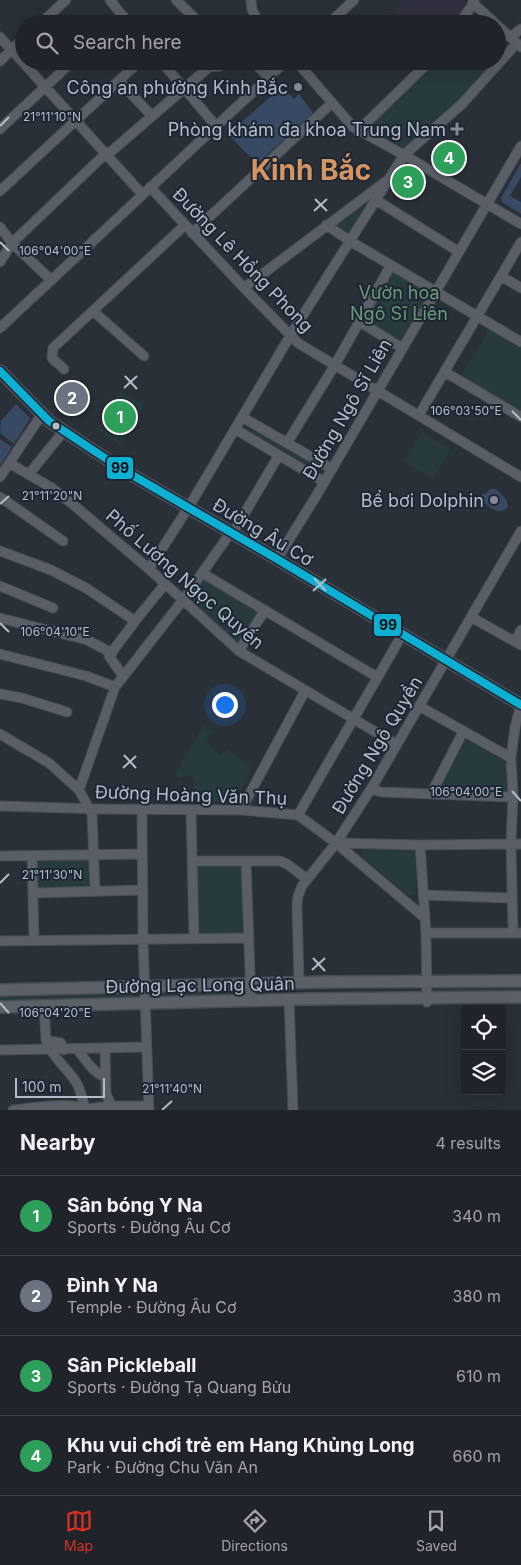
<!DOCTYPE html>
<html lang="en">
<head>
<meta charset="utf-8">
<style>
  :root { --surface:#20242a; --page:#2d3036; --text:#f1f3f6; --muted:#a2a4a8; --line:#3d4147; --accent:#d93025 }
  body { margin:0; font-family:Inter,sans-serif; background:var(--page); color:var(--text) }
  .controls { position:absolute; right:15px; bottom:15px; display:grid; overflow:hidden; border-radius:5px; box-shadow:0 5px 20px #0002 }
  .controls button { width:45px; height:45px; display:grid; place-items:center; padding:0; border:0; border-bottom:1px solid var(--line); background:var(--surface); color:var(--text); font:25px sans-serif }
  .scale { position:absolute; left:15px; bottom:12px; width:90px; box-sizing:border-box; padding-left:5px; border:2px solid #b4bcc9; border-top:0; font-size:14px; line-height:18px; white-space:nowrap; color:#b4bcc9; -webkit-text-stroke:4px #1d2633; paint-order:stroke }
  .you { position:absolute; left:224px; top:704px; width:18px; height:18px; margin:-12px; border:4px solid #fff; border-radius:50%; background:#1a73e8; box-shadow:0 0 0 8px #1a73e833 }
  .badge { display:grid; place-items:center; width:32px; height:32px; border-radius:50%; background:var(--accent); color:#fff; font-size:16px; font-weight:700 }
  .pin { position:absolute; translate:-50% -50%; border:2px solid #fff; box-shadow:0 1px 5px #0006 }
  .list { margin:0; padding:0; list-style:none }
  h2 { display:flex; justify-content:space-between; align-items:center; height:65px; margin:0; padding:0 20px; font-size:21px }
  h2 small { font-size:16px; font-weight:400; color:var(--muted) }
  .list li { display:grid; grid-template-columns:32px 1fr auto; gap:15px; align-items:center; box-sizing:border-box; height:80px; padding:0 20px; border-top:1px solid var(--line) }
  .list b { display:block; font-size:19px; white-space:nowrap }
  .list p { margin:0; font-size:16px; white-space:nowrap; color:var(--muted) }
  .list em { font-size:16px; font-style:normal; color:var(--muted) }
  .icon { flex:none; width:28px; height:28px; fill:none; stroke:currentColor; stroke-width:2; stroke-linecap:round; stroke-linejoin:round }
  .map { position:relative; flex:none; width:521px; height:1110px; overflow:hidden }
  .search { position:absolute; background:var(--surface); box-shadow:0 5px 20px #0002; left:15px; right:15px; top:15px; height:55px; display:flex; align-items:center; gap:12px; box-sizing:border-box; padding:0 18px; border-radius:28px; color:var(--muted); font-size:19px }
  .sheet { height:385px; background:var(--surface) }
  nav { display:flex; justify-content:space-around; align-items:center; box-sizing:border-box; height:70px; border-top:1px solid var(--line); background:var(--surface); font-size:14px; color:var(--muted) }
  nav a { display:grid; justify-items:center; gap:2px }
  nav .on { color:var(--accent) }
  .map>svg:first-child { display:block }
  .medical { fill:#31303e }
  .green { fill:#273a3e }
  .water { fill:#384963 }
  .lines { fill:none; stroke-linecap:round; stroke-linejoin:round }
  .minor-casing { stroke:#484c53; stroke-width:11 }
  .major-casing { stroke:#484c55; stroke-width:14 }
  .minor { stroke:#5a5e66; stroke-width:9 }
  .major { stroke:#5c6168; stroke-width:11 }
  .bus-1-casing { stroke:#1d2633; stroke-width:11 }
  .bus-1 { stroke:#0dafd3; stroke-width:8 }
  .ticks { fill:none; stroke:#b4bcc9; stroke-width:2 }
  .poi-dot { fill:#848b96; stroke:#1d2633; stroke-width:2 }
  .bus-dot { fill:#b4bcc9; stroke:#1d2633; stroke-width:2 }
  .labels { text-anchor:middle; dominant-baseline:central; stroke-width:4; stroke-linejoin:round; paint-order:stroke }
  .poi-label { font-size:18px; fill:#b4bcc9; stroke:#1d2633; text-anchor:end }
  .street-label { font-size:18px; fill:#b4bcc9; stroke:#1d2633 }
  .park-label { font-size:18px; fill:#6b9a76; stroke:#1d2633 }
  .town-label { font-size:28px; font-weight:bold; fill:#d59563; stroke:#1d2633 }
  .ticks-label { font-size:12px; text-anchor:middle; fill:#b4bcc9; stroke:#1d2633; stroke-width:4; stroke-linejoin:round; paint-order:stroke }
  .line-badge { stroke:#1d2633; stroke-width:2 }
  .pale-badge-label { font-size:14px; text-anchor:middle; font-weight:bold; fill:#111 }
</style>
</head>
<body>
<div class="map">
<svg width="521" height="1110" viewBox="0 0 521 1110">
  <rect width="100%" height="100%" fill="#2a3038"/>
  <path class="medical" d="M403,0H465L467,6L452,24H403L391,11Z"/>
  <path class="green" d="M435,61H479L488,68L461,99L408,148L403,147L369,130L368,126L404,94Z
    M362,204L364,207L348,233L335,228L334,224Z
    M395,271L426,289L428,295L401,339L397,341L368,323L367,318L391,273Z
    M493,329L521,346V412L462,379L461,376L489,330Z
    M120,391L144,405L120,445L97,430Z
    M252,429H255L317,465V469L314,470L251,432Z
    M422,432L451,449L433,479L404,462Z
    M205,578L258,613L239,644H237L188,599L200,579Z
    M203,726L211,730L205,742L221,755L227,749L252,768L238,799L233,803L193,802L194,779L189,775L179,778L175,775Z
    M464,737L509,763L510,794L439,789Z
    M411,849L416,853V893L411,896L407,894L360,855L363,850Z
    M90,856L94,888L37,892L35,857Z
    M196,862L243,863L248,933L244,937L200,934L196,931Z
    M438,988H521V993L439,991L437,990Z
    M244,991L246,992L247,995L156,998L154,997L157,994Z
    M133,994L135,997L132,999L0,1000V997H2Z"/>
  <path class="water" d="M286,91L294,99L299,94L313,113L257,164L228,134L276,92L282,93Z
    M521,163V177L510,196L521,202V214L502,202L501,198Z
    M16,404L29,417L30,419L14,444L0,433L1,421Z
    M0,439L12,447L0,466Z
    M490,489H496L506,499L508,506C501,517 490,508 482,501V494L487,493Z"/>
  <g class="lines">
    <defs>
      <path id="minor" d="M110,0L129,24
        M176,0L201,24
        M251,0L252,10L260,24
        M473,3L496,24
        M40,24L66,0
        M115,24L123,16
        M328,24L354,0
        M459,24L471,7L474,0
        M497,25L521,47
        M0,37L142,194
        M510,37L521,29
        M0,61L24,38
        M161,61L216,126
        M252,61L269,77
        M296,61L353,127L404,155L521,224
        M119,81L152,116
        M0,129L73,61
        M358,131L430,61
        M150,187L244,288L298,343L521,477
        M0,191L140,61
        M376,200L459,252
        M326,225L350,241L521,342
        M0,227L12,243L51,280
        M192,233L332,103
        M0,262L12,243L100,159L113,150L209,67L220,66L227,61
        M501,276L521,288
        M244,288L385,182
        M93,311L144,356
        M360,322L402,348
        M0,328L286,61
        M64,369L52,358L53,348L185,225
        M445,372L521,417
        M419,415L521,242
        M242,417L332,469
        M235,429L324,482
        M287,443L335,365L391,265
        M9,463L52,488L76,507L149,569L239,651L396,744
        M29,474L63,432
        M0,477L42,414
        M0,497L63,541
        M0,551L51,570L86,588L135,621
        M277,559L318,493L521,146
        M149,569L190,505L290,336L404,155L462,104L517,43
        M202,573L377,677
        M0,586L53,608
        M471,617L521,645
        M0,618L87,640L112,653
        M515,641L521,630
        M239,651L265,610
        M0,654L86,676L115,687
        M123,676L109,656L139,616L165,584
        M0,694L22,698L67,712
        M419,706L511,758
        M0,734L49,763L79,790
        M371,789L381,792L513,797
        M431,794L463,732
        M0,806L100,809L241,810L298,815L336,843L420,845L521,844
        M142,809L143,939L149,1110
        M191,810L194,938
        M241,810L305,691
        M298,815L402,635
        M336,843L425,918
        M420,845L426,933L427,1002
        M0,856L142,854
        M32,856L34,940
        M192,861H280L287,864L307,879
        M246,861L251,1001
        M95,891L92,814L79,790L115,687L183,600L231,532L236,528L279,455
        M33,893L143,890
        M424,895L512,898
        M513,932L511,844L513,795L511,758L515,727L521,705
        M426,933H521
        M0,941L249,938
        M299,983L297,905L298,896L302,886L336,843L371,789L521,531
        M289,1000L293,1110
        M44,1006L46,1040L61,1043L64,1050
        M77,1049C85,1059 93,1073 105,1077
        M105,1049L106,1094L113,1109
        M0,1050L146,1047
        M51,1050C58,1062 69,1071 76,1082C81,1090 82,1099 85,1108
        M86,1109L110,1106H149
        M13,1110C29,1108 74,1101 86,1110"/>
      <path id="major" d="M0,371L49,421L120,468L277,559L521,705
        M0,990L326,982L521,981
        M0,1007L307,999L521,997"/>
    </defs>
    <use href="#minor" class="minor-casing"/>
    <use href="#major" class="major-casing"/>
    <use href="#minor" class="minor"/>
    <use href="#major" class="major"/>
    <defs>
      <path id="bus-1" d="M0,371L49,421L120,468L277,559L521,705"/>
    </defs>
    <use href="#bus-1" class="bus-1-casing"/>
    <use href="#bus-1" class="bus-1"/>
  </g>
  <path class="ticks" d="M0,126L9,117M315,199L327,211M314,211L327,199M0,242L9,251M125,376L137,389M124,388L137,376M512,411L521,420M0,504L9,496M314,578L326,591M313,591L326,579M0,623L9,632M124,755L136,768M123,768L136,756M512,791L521,801M0,883L9,874M313,958L325,971M312,970L325,958M0,1003L9,1013M162,1110L172,1101"/>
  <g class="poi-dot">
    <circle cx="298" cy="87" r="5"/>
    <path d="M454.5 121.5h5v5h5v5h-5v5h-5v-5h-5v-5h5z"/>
    <circle cx="494" cy="500" r="5"/>
  </g>
  <circle class="bus-dot" cx="56" cy="426" r="4.5"/>
  <g class="labels">
    <g class="poi-label">
      <text x="288" y="87">Công an phường Kinh Bắc</text>
      <text x="446" y="129">Phòng khám đa khoa Trung Nam</text>
      <text x="484" y="500">Bể bơi Dolphin</text>
    </g>
    <g class="street-label">
      <text transform="translate(243 260) rotate(46)">Đường Lê Hồng Phong</text>
      <text transform="translate(347 409) rotate(-60)">Đường Ngô Sĩ Liên</text>
      <text transform="translate(263 532) rotate(31)">Đường Âu Cơ</text>
      <text transform="translate(185 579) rotate(41)">Phố Lương Ngọc Quyến</text>
      <text transform="translate(377 745) rotate(-59)">Đường Ngô Quyền</text>
      <text transform="translate(191 795) rotate(2)">Đường Hoàng Văn Thụ</text>
      <text transform="translate(200 985) rotate(-1)">Đường Lạc Long Quân</text>
    </g>
    <g class="park-label">
      <text x="399" y="292">Vườn hoa<tspan x="399" dy="21">Ngô Sĩ Liên</tspan></text>
    </g>
    <g class="town-label">
      <text x="311" y="170">Kinh Bắc</text>
    </g>
  </g>
  <g class="ticks-label">
    <text x="52" y="121">21°11'10"N</text>
    <text x="55" y="255">106°04'00"E</text>
    <text x="466" y="415">106°03'50"E</text>
    <text x="52" y="500">21°11'20"N</text>
    <text x="55" y="636">106°04'10"E</text>
    <text x="466" y="796">106°04'00"E</text>
    <text x="52" y="879">21°11'30"N</text>
    <text x="55" y="1017">106°04'20"E</text>
    <text x="172" y="1093">21°11'40"N</text>
  </g>
  <g class="line-badge">
    <rect x="106" y="456" width="28" height="24" rx="5" fill="#0dafd3"/>
    <rect x="373" y="613" width="29" height="24" rx="5" fill="#0dafd3"/>
  </g>
  <g class="pale-badge-label">
    <text x="120" y="473">99</text>
    <text x="388" y="630">99</text>
  </g>
</svg>
<div class="controls">
<button><svg class="icon" aria-label="locate" viewBox="0 0 24 24"><circle cx="12" cy="12" r="6"/><path d="M12 2v4M12 18v4M2 12h4M18 12h4"/></svg></button>
<button><svg class="icon" aria-label="layers" viewBox="0 0 24 24"><path d="M12 4l9 5-9 5-9-5zM3 14l9 5 9-5"/></svg></button>
</div>
<div class="scale">100 m</div>
<div class="you"></div>
<div class="pin badge" style="left:120px;top:417px;background:#2e9e5b">1</div>
<div class="pin badge" style="left:72px;top:398px;background:#6b7280">2</div>
<div class="pin badge" style="left:408px;top:182px;background:#2e9e5b">3</div>
<div class="pin badge" style="left:449px;top:158px;background:#2e9e5b">4</div>
<div class="search"><svg class="icon" aria-label="search" viewBox="0 0 24 24"><circle cx="10" cy="10" r="6"/><path d="M15 15l6 6"/></svg>Search here</div>
</div>
<section class="sheet">
<h2>Nearby<small>4 results</small></h2>
<ul class="list">
<li><span class="badge" style="background:#2e9e5b">1</span><div><b>Sân bóng Y Na</b><p>Sports · Đường Âu Cơ</p></div><em>340 m</em></li>
<li><span class="badge" style="background:#6b7280">2</span><div><b>Đình Y Na</b><p>Temple · Đường Âu Cơ</p></div><em>380 m</em></li>
<li><span class="badge" style="background:#2e9e5b">3</span><div><b>Sân Pickleball</b><p>Sports · Đường Tạ Quang Bửu</p></div><em>610 m</em></li>
<li><span class="badge" style="background:#2e9e5b">4</span><div><b>Khu vui chơi trẻ em Hang Khủng Long</b><p>Park · Đường Chu Văn An</p></div><em>660 m</em></li>
</ul>
</section>
<nav>
<a class="on"><svg class="icon" aria-label="map" viewBox="0 0 24 24"><path d="M3 6l6-2 6 2 6-2v14l-6 2-6-2-6 2zM9 4v14M15 6v14"/></svg>Map</a>
<a><svg class="icon" aria-label="directions" viewBox="0 0 24 24"><path d="M12 3l9 9-9 9-9-9zM9 14v-3h6M13 9l2 2-2 2"/></svg>Directions</a>
<a><svg class="icon" aria-label="saved" viewBox="0 0 24 24"><path d="M7 4h10v16l-5-4-5 4z"/></svg>Saved</a>
</nav>
</body>
</html>
